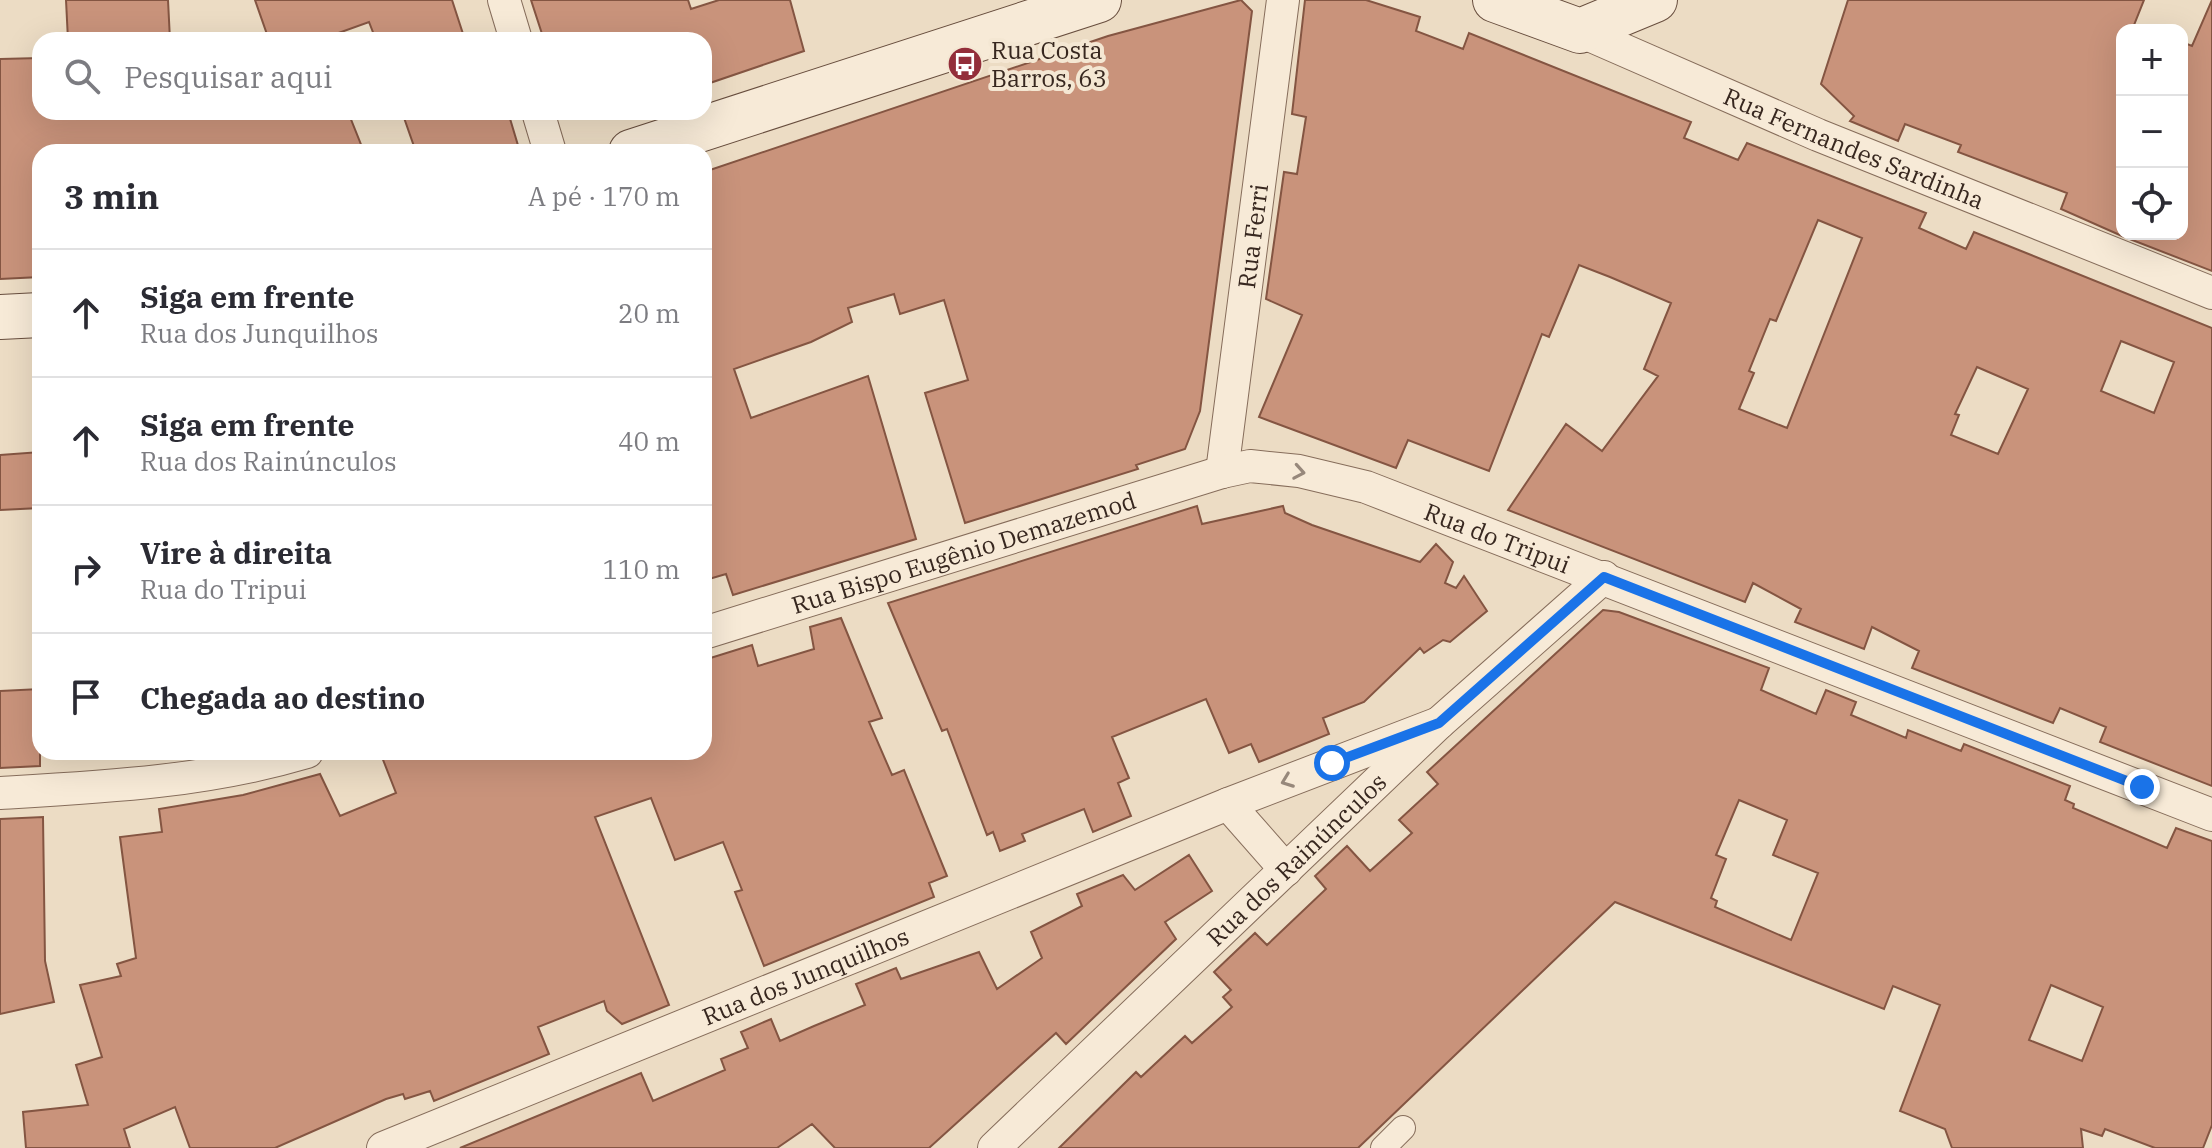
<!DOCTYPE html>
<html lang="pt">
<head>
<meta charset="utf-8">
<style>
  :root { --surface:#fff; --page:#f7f7f7; --text:#2b2b33; --muted:#7c7c81; --line:#e1e1e2 }
  body { margin:0; font-family:"IBM Plex Serif",serif; background:var(--page); color:var(--text) }
  .controls { position:absolute; right:24px; top:24px; display:grid; overflow:hidden; border-radius:16px; box-shadow:0 8px 32px #0002 }
  .controls button { width:72px; height:72px; display:grid; place-items:center; padding:0; border:0; border-bottom:2px solid var(--line); background:var(--surface); color:var(--text); font:40px sans-serif }
  .stop { position:absolute; width:24px; height:24px; margin:-18px; border:6px solid #1a73e8; border-radius:50%; background:#fff }
  .stop.end { background:#1a73e8; border-color:#fff; box-shadow:0 2px 8px #0008 }
  .list { margin:0; padding:0; list-style:none }
  h2 { display:flex; justify-content:space-between; align-items:center; height:104px; margin:0; padding:0 32px; font-size:34px }
  h2 small { font-size:26px; font-weight:400; color:var(--muted) }
  .list li { display:grid; grid-template-columns:52px 1fr auto; gap:24px; align-items:center; box-sizing:border-box; height:128px; padding:0 32px; border-top:2px solid var(--line) }
  .list b { display:block; font-size:30px; white-space:nowrap }
  .list p { margin:0; font-size:26px; white-space:nowrap; color:var(--muted) }
  .list em { font-size:26px; font-style:normal; color:var(--muted) }
  .icon { flex:none; width:44px; height:44px; fill:none; stroke:currentColor; stroke-width:2; stroke-linecap:round; stroke-linejoin:round }
  .map { position:relative; flex:none; width:2212px; height:1148px; overflow:hidden }
  .search { position:absolute; background:var(--surface); box-shadow:0 8px 32px #0002; left:32px; top:32px; width:680px; height:88px; display:flex; align-items:center; gap:20px; box-sizing:border-box; padding:0 28px; border-radius:24px; color:var(--muted); font-size:30px }
  .panel { position:absolute; background:var(--surface); box-shadow:0 8px 32px #0002; left:32px; top:144px; width:680px; height:616px; border-radius:24px }
  .map>svg:first-child { display:block }
  .building { fill:#c9937b; stroke:#845542; stroke-width:2; fill-rule:evenodd }
  .lines { fill:none; stroke-linecap:round; stroke-linejoin:round }
  .pedestrian-casing { stroke:#866d5b; stroke-width:26 }
  .minor-casing { stroke:#866d5b; stroke-width:34 }
  .secondary-casing { stroke:#684e3e; stroke-width:46 }
  .pedestrian { stroke:#f7ead7; stroke-width:24 }
  .minor { stroke:#f7ead7; stroke-width:32 }
  .secondary { stroke:#f7ead7; stroke-width:44 }
  .oneway { stroke:#97887b }
  .route { stroke:#1a73e8; stroke-width:10 }
  .labels { text-anchor:middle; dominant-baseline:central; stroke-width:8; stroke-linejoin:round; paint-order:stroke }
  .poi-label { font-size:24px; fill:#37271f; stroke:#f4e7d3; text-anchor:start }
  .street-label { font-size:24px; fill:#37271f; stroke:#f4e7d3 }
</style>
</head>
<body>
<div class="map">
<svg width="2212" height="1148" viewBox="0 0 2212 1148">
  <rect width="100%" height="100%" fill="#ecdcc4"/>
  <path class="building" d="M66,0H168L170,40H68Z
    M255,0H452L465,40H376L369,22L319,40H269Z
    M531,0H688L691,9L719,0H790L804,51L704,85V40H544Z
    M1241,0L1252,11L1200,411L1185,449L1136,465L1138,469L965,523L925,393L968,380L944,300L900,314L894,294L848,308L852,322L811,342L734,369L751,418L868,376L916,539L733,595L726,574L709,579L704,563V172L1108,36Z
    M1305,0H1366L1420,17L1416,31L1463,49L1469,33L1691,122L1684,138L1738,160L1747,143L1926,213L1919,228L1966,249L1974,232L2212,328V786L2100,742L2106,727L2060,708L2053,723L1912,668L1919,651L1872,627L1864,649L1795,622L1801,609L1753,583L1745,602L1508,510L1566,424L1602,451L1658,376L1644,369L1671,303L1610,277L1579,265L1549,337L1542,334L1489,471L1408,440L1396,468L1259,417L1302,315L1266,299L1284,172L1297,174L1306,117L1292,114ZM1818,220L1862,238L1787,428L1739,409L1754,373L1749,371L1770,319L1776,321ZM2121,341L2174,362L2154,413L2101,391ZM1977,367L2028,389L1998,454L1951,435L1959,415L1955,414Z
    M1848,0H2144L2132,30H2122V234H2182V42L2192,46L2212,0V271L2122,236L2061,209L2067,193L1958,152L1961,145L1905,124L1898,141L1850,121L1854,116L1821,84Z
    M40,58V112H348L364,152H40V277L0,279V59Z
    M402,112H508L520,152H416Z
    M40,452V508L0,510V455Z
    M1197,506L1202,524L1283,506L1285,513L1312,525L1420,562L1436,544L1453,562L1445,583L1456,588L1464,576L1487,611L1450,642L1443,640L1424,653L1420,648L1364,702L1323,718L1329,734L1259,762L1251,744L1229,753L1206,699L1112,737L1129,778L1118,783L1131,816L1093,832L1084,809L1022,834L1025,841L1000,851L993,832L987,835L947,729L942,731L888,603Z
    M1603,610L1619,612L1769,668L1761,690L1816,714L1826,690L1856,702L1851,715L1906,738L1908,730L1961,751L1964,744L2070,786L2065,800L2074,804L2073,808L2167,848L2176,828L2212,841V1125L2203,1148H2155L2105,1129L2102,1136L2081,1129L2083,1148H1952L1945,1129L1900,1111L1940,1005L1893,986L1884,1009L1615,902L1358,1148H1059L1136,1072L1141,1077L1185,1036L1192,1043L1232,1007L1223,997L1231,990L1214,972L1255,933L1267,945L1326,889L1315,876L1347,846L1370,871L1412,833L1399,820L1438,784L1427,772ZM1739,800L1787,820L1773,855L1818,873L1791,940L1715,907L1717,901L1711,898L1726,859L1716,855ZM2051,985L2103,1007L2082,1061L2029,1040Z
    M841,618L882,718L869,722L892,775L904,770L947,876L929,883L934,897L764,966L735,892L742,890L723,842L675,860L651,798L595,817L669,1005L622,1024L607,1011L604,1001L538,1027L549,1054L434,1101L430,1091L405,1099L403,1094L386,1099L275,1148H190L175,1107L124,1129L130,1148H26L23,1112L88,1105L76,1065L102,1057L80,985L121,976L117,964L136,958L120,837L162,832L159,809L243,795L320,774L340,816L396,793L380,752H704V660L752,645L758,666L814,649L810,627Z
    M40,689V766L0,768V691Z
    M43,817L45,961L54,1002L0,1014V819Z
    M1189,855L1212,891L1165,922L1176,939L1066,1044L1056,1033L929,1148H835L812,1124L777,1148H460L641,1073L653,1101L725,1070L721,1059L748,1048L741,1032L771,1019L780,1041L814,1026L865,1005L856,984L896,968L901,979L979,952L997,989L1042,958L1031,932L1082,906L1077,894L1123,875L1135,890Z"/>
  <g class="lines">
    <defs>
      <path id="pedestrian" d="M1383,1148L1403,1128"/>
      <g id="minor">
        <path d="M504,0L516,40"/>
        <path id="s1" d="M1580,31L1818,135L2212,293"/>
        <path d="M538,112L550,152"/>
        <path id="s2" d="M1222,472L1283,0"/>
        <path id="s3" d="M704,633L1222,472L1250,466L1299,471L1366,487L2212,815"/>
        <path d="M0,793C105,787 206,782 307,752"/>
        <path d="M1228,804L1286,870"/>
        <path id="s4" d="M383,1148L1228,804L1439,723"/>
        <path id="s5" d="M994,1148L1439,723L1604,577"/>
      </g>
      <path id="secondary" d="M1495,0L1580,31L1655,0
        M631,152L1099,0
        M0,317L40,315"/>
    </defs>
    <use href="#pedestrian" class="pedestrian-casing"/>
    <use href="#minor" class="minor-casing"/>
    <use href="#secondary" class="secondary-casing"/>
    <use href="#pedestrian" class="pedestrian"/>
    <use href="#minor" class="minor"/>
    <use href="#secondary" class="secondary"/>
  </g>
  <defs><path id="oneway-chevron" d="M-2-3.5L2.5 0L-2 3.5" fill="none" stroke-width="1.6" stroke-linecap="round" stroke-linejoin="round" transform="scale(2)"/></defs>
  <g class="oneway">
    <use href="#oneway-chevron" transform="translate(1299 472) rotate(10)"/>
    <use href="#oneway-chevron" transform="translate(1287 781) rotate(159)"/>
  </g>
  <g class="lines">
    <path class="route" d="M1332,763L1439,723L1604,577L2142,787"/>
  </g>
  <defs>
    <symbol id="bus-disc" viewBox="-11 -11 22 22"><circle r="9.5" fill="#932e3a" stroke="#f4e7d3"/><path d="M-5-6H5V4H4V6H2V4H-2V6H-4V4H-5ZM-3.5-4V0h7V-4ZM-3.5 1.2v1.5H-2V1.2ZM2 1.2v1.5H3.5V1.2Z" fill="#fff"/></symbol>
  </defs>
  <g fill-rule="evenodd">
    <use href="#bus-disc" x="945" y="44" width="40" height="40"/>
  </g>
  <g class="labels">
    <g class="poi-label">
      <text x="991" y="50">Rua Costa<tspan x="991" dy="28">Barros, 63</tspan></text>
    </g>
    <g class="street-label">
      <text stroke="none"><textPath href="#s1" startOffset="298">Rua Fernandes Sardinha</textPath></text>
      <text stroke="none"><textPath href="#s2" startOffset="238">Rua Ferri</textPath></text>
      <text stroke="none"><textPath href="#s3" startOffset="830">Rua do Tripui</textPath></text>
      <text stroke="none"><textPath href="#s3" startOffset="272">Rua Bispo Eugênio Demazemod</textPath></text>
      <text stroke="none"><textPath href="#s5" startOffset="418">Rua dos Rainúnculos</textPath></text>
      <text stroke="none"><textPath href="#s4" startOffset="456">Rua dos Junquilhos</textPath></text>
    </g>
  </g>
</svg>
<div class="controls">
<button>+</button>
<button>−</button>
<button><svg class="icon" aria-label="locate" viewBox="0 0 24 24"><circle cx="12" cy="12" r="6"/><path d="M12 2v4M12 18v4M2 12h4M18 12h4"/></svg></button>
</div>
<div class="stop" style="left:1332px;top:763px"></div>
<div class="stop end" style="left:2142px;top:787px"></div>
<div class="search"><svg class="icon" aria-label="search" viewBox="0 0 24 24"><circle cx="10" cy="10" r="6"/><path d="M15 15l6 6"/></svg>Pesquisar aqui</div>
<section class="panel">
<h2>3 min<small>A pé · 170 m</small></h2>
<ul class="list">
<li><svg class="icon" aria-label="ahead" viewBox="0 0 24 24"><path d="M12 20V5M6 11l6-6 6 6"/></svg><div><b>Siga em frente</b><p>Rua dos Junquilhos</p></div><em>20 m</em></li>
<li><svg class="icon" aria-label="ahead" viewBox="0 0 24 24"><path d="M12 20V5M6 11l6-6 6 6"/></svg><div><b>Siga em frente</b><p>Rua dos Rainúnculos</p></div><em>40 m</em></li>
<li><svg class="icon" aria-label="right" viewBox="0 0 24 24"><path d="M7 20v-9h11M14 6l5 5-5 5"/></svg><div><b>Vire à direita</b><p>Rua do Tripui</p></div><em>110 m</em></li>
<li><svg class="icon" aria-label="arrive" viewBox="0 0 24 24"><path d="M6 21V4h12l-3 4 3 4H6"/></svg><div><b>Chegada ao destino</b></div></li>
</ul>
</section>
</div>
</body>
</html>
